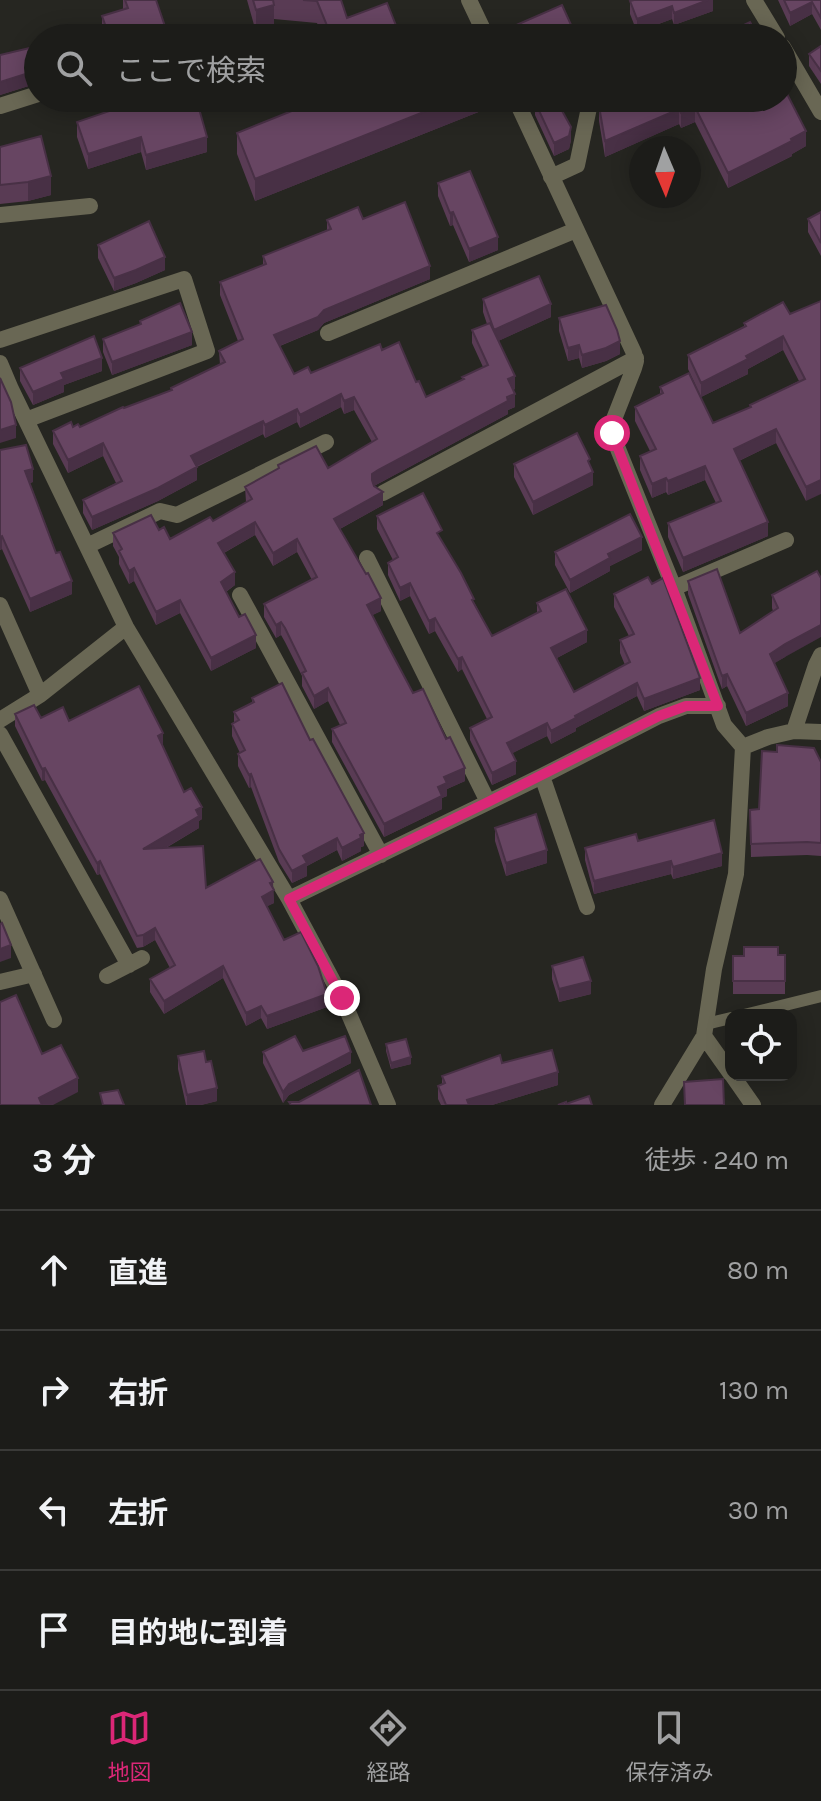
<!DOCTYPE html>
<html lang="ja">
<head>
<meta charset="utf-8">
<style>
  :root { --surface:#1c1c19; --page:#252522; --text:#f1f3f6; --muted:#a0a1a2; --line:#3a3a38; --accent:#db2777 }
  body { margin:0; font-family:Karla,"Noto Sans JP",sans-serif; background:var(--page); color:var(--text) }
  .controls { position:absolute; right:24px; bottom:24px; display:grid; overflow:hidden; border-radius:16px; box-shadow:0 4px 20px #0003 }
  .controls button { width:72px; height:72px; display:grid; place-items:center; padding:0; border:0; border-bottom:2px solid var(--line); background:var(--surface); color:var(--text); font:40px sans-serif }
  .compass { position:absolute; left:629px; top:136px; width:72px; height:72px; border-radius:50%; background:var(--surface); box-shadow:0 4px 20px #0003; rotate:178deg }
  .stop { position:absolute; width:24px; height:24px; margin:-18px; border:6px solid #db2777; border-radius:50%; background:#fff }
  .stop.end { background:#db2777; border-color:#fff; box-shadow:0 2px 8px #0008 }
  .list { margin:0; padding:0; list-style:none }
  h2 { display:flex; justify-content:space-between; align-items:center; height:104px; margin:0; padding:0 32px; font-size:34px }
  h2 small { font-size:26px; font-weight:400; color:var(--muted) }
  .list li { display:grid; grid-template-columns:52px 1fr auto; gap:24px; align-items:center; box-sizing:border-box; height:120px; padding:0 32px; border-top:2px solid var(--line) }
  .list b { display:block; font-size:30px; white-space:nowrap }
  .list em { font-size:26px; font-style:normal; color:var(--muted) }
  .icon { flex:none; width:44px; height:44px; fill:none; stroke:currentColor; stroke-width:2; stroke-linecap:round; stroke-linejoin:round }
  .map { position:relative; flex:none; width:821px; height:1105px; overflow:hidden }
  .search { position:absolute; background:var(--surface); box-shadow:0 4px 20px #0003; left:24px; right:24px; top:24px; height:88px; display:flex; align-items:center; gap:20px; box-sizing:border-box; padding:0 28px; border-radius:44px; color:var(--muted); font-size:30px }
  .sheet { height:584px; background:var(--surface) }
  nav { display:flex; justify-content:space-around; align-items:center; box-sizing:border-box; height:112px; border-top:2px solid var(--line); background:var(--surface); font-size:22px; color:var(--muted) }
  nav a { display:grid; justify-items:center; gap:4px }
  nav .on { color:var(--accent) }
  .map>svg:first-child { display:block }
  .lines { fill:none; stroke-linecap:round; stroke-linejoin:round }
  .lane { stroke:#696754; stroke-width:12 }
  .street { stroke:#696754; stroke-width:16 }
  .wall { fill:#593b54 }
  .shaded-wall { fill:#483045 }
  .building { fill:#674562; stroke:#483045; stroke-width:2 }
  .route { stroke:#db2777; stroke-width:10 }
</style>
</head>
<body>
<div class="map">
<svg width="821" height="1105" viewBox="0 0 821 1105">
  <rect width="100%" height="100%" fill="#262621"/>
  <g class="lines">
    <path class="lane" d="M744,1015L821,996
      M706,1024L731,1018"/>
    <path class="street" d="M469,0L487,38
      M754,0L777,38
      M783,47L821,112
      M515,98L634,353L636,361L634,368L614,419L612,427L614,439L674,588L724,725L743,747L736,874L714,969L704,1036L662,1105
      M0,106L38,94
      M551,177L577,165L591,98
      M0,215L90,206
      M328,333L576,230
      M0,340L184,279L207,351L26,420
      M0,363L11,389L126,627L289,899L342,998L388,1105
      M383,493L636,358
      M87,546L160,511L177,515L326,442
      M367,558L488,802
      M674,588L786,540
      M240,595L381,855
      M0,605L40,695
      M0,720L40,695L126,627
      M794,731L816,665L821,655
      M0,734L129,965
      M743,747L768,737L794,731L821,732
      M542,776L587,907
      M0,899L54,1020
      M289,899L542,776L659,716L686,706H718
      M107,976L142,958
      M0,982L34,974
      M704,1036L731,1074
      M732,1075L753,1105"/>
  </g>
  <path class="wall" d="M123,0H156L169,38H105L102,31V16L123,9Z
    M247,0H341L347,18L401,38H323L317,23L274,19V27L256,32Z
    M632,0H713V11L674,25L672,19L637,32L630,14V1Z
    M778,0H821V30L812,14L790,26Z
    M514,26L577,38H514Z
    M38,46V84H35L0,95V55Z
    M821,46V84L809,66V54Z
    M126,98H196L207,152L146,170L141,152L88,169L77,137V122L128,105Z
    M481,98V111L255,201L237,154V133Z
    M783,98L806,146L792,154V156L728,188L695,122L681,128L679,124L605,157L599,121V106Z
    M535,102L571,140L569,149L554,156L535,115Z
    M0,147L51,195L28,201L0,204Z
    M438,183L498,250L469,262L453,225L450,226L438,196Z
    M821,212V256L808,232V219Z
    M363,219L430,279L324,323L318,330L280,346L294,374L311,373L382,350L416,382L426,397L462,380V377L483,367L472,343V330L487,324L483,312V299L551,317L498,341L515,389L513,390L515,407L508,410V414L374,486L383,505L340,529L381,611L372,615L413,693L465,781L447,789V796L442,798V809L384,837L332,742V729L340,725L328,701L314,709L302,686V676L285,642L281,635L276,638L264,617V604L312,580L297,552L273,566L255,535L224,553L235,585L226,592L256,648L211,671L180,613L156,625L134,581L129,584L119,564V557L113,546V533L159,530L170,539L213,521L246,502L245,487L278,469V465L328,468L372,442L354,410L344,414L341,407L300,428L297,422L265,438L263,434L197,467V480L158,501L92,530L83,513V500L116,483L103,456L68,473L53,444V431L80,427L171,390V388L220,365L219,351L238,341L220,295V282L263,266V256L327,230V220Z
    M98,245L165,270L136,283L114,291L98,258Z
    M821,301L806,501L776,443L739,461L768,536L683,572L668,537V523L716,503L705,480L668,495L666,492L652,498L640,470V456L650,451L635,421V407L660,395V387L713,423L750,408V405L799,381L783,350L748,369V374L701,397L688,369V355L744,327V323L790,314Z
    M559,318L620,354L606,361L582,368L579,358L568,361L559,331Z
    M140,321L192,345L112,375L103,352V339L140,325Z
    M20,368L102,371L64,385V392L33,405L20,381Z
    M0,450L33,482L30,483L72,594L30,612L2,549L0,550Z
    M514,464L590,466L593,485L533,515L514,477Z
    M377,516L442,542L492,636L537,613V603L587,642L557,658L574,692L625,665L620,653V640L629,636L614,607V594L700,690L644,711L637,696L576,728V731L551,744L547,736L512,753L516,774L492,785L470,740V728L487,719L462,669L458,672L435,631L429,634L410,596L400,601L388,575V563L393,560L377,529Z
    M642,550L610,566V571L570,593L555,565V552Z
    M817,571L785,657L774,663L788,706L746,726L727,686L722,689L688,594V581L740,633L773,611L772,608V595Z
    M252,698L364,846L361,847V851L342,861L337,850L307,866V876L292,883L279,862L251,787L249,788L238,766V754L240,753L232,736V724L234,723V712L252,702Z
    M15,714L69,721L163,745L162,746L184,792L202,819L199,821V828L166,848L206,888H273L274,903L267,906L284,940L327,1007L267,1029L261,1018L246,1026L223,978L164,1014L150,992V979L170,968L155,940L143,947L137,948L100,874L97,875L45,780L42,781L15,726Z
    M821,762V856L807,855L751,857L750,810L759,809Z
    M495,828L547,863L506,876L495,841Z
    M638,841L722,866L673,879L671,874L594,894L585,860V848Z
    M785,955V994H733V956Z
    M552,966L591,994L559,1002L552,979Z
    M386,1044L411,1064L391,1069L386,1051Z
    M303,1051L351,1063L289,1095L283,1103L263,1063V1052Z
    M178,1056L217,1101L201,1105H186L178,1069Z
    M502,1063L558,1085L492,1105H441L438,1099V1086L442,1084V1076Z"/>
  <path class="shaded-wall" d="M708,0H713V11L674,25V13Z
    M812,2V14L790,26V13Z
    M274,5V27L256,32V10Z
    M672,6V19L637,32V19Z
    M35,71V84L0,95V82Z
    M459,98H481V111L255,201V179Z
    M695,107V122L681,128V113Z
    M679,109V124L605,157V141Z
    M571,127V140L569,149L554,156V143Z
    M806,131V146L792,154V156L728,188V173Z
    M141,137V152L88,169V154Z
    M207,137V152L146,170V155Z
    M51,176V195L28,201V182Z
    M453,212V225L450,226V213Z
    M498,237V250L469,262V249Z
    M165,257V270L136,283L114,291V278Z
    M430,266V279L324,323L318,330L274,348V335L324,310Z
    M551,304V317L494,343V330Z
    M192,332V345L112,375V362Z
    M783,336V350L748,369V374L701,397V383L746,356Z
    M620,341V354L606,361L582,368V355Z
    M579,345V358L568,361V348Z
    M102,358V371L64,385V392L33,405V392L61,373Z
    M515,376V389L508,392V379Z
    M341,394V407L300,428V415Z
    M515,394V407L508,410V414L372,487V474Z
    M354,397V410L344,414V401Z
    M297,409V422L265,438V425Z
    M263,421V434L191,469V456Z
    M16,425V438L0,443V430Z
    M776,429V443L734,463V449Z
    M103,443V456L68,473V460Z
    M705,466V480L668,495V481Z
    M197,467V480L158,501L92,530V517Z
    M33,469V482L25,484V471Z
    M593,472V485L533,515V502Z
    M666,478V492L652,498V484Z
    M821,480V494L806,501V487Z
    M383,492V505L334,532V519Z
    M255,522V535L218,556V543Z
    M768,522V536L683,572V558Z
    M2,536V549L0,550V537Z
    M642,537V550L610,566V571L570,593V580L608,554Z
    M297,539V552L273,566V553Z
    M134,568V581L129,584V571Z
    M235,572V585L221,595V582Z
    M72,581V594L30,612V599Z
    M410,583V596L400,601V588Z
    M381,598V611L367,618V605Z
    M180,600V613L156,625V612Z
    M435,618V631L429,634V621Z
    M281,622V635L276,638V625Z
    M821,625V637L785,657L770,666V654L785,644Z
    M587,630V642L551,661V648Z
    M256,635V648L211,671V658Z
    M462,657V669L458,672V659Z
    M727,674V686L722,689V676Z
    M700,678V690L644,711V699Z
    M637,683V696L576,728V731L551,744V731L575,716Z
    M328,688V701L314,709V696Z
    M788,693V706L746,726V713Z
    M547,723V736L507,756V743Z
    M163,733V745L158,749V736Z
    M516,761V774L492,785V773Z
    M45,768V780L42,781V769Z
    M465,768V781L447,789V796L442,798V809L384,837V824L438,787L444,777Z
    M251,774V787L249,788V775Z
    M202,807V819L199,821V828L143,861V849Z
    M364,833V846L361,847V851L342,861V848Z
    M337,838V850L307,866V876L292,883V871L303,856Z
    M547,850V863L506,876V863Z
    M722,853V866L673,879V867Z
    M100,861V874L97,875V863Z
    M671,861V874L594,894V881Z
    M273,882L274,903L262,909V897L270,883Z
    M155,928V940L143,947V935Z
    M11,945V958L0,962V949Z
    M223,966V978L164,1014V1001Z
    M591,981V994L559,1002V989Z
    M327,994V1007L267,1029V1016Z
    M261,1006V1018L246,1026V1013Z
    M351,1052V1063L289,1095L283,1103V1092L289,1084Z
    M411,1057V1064L391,1069V1063Z
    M558,1072V1085L492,1105H467V1100Z
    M78,1078V1092L53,1105H39V1098Z
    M217,1088V1101L201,1105H187V1095Z"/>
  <path class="building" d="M125,0H156L169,38H110L102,16L128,8Z
    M253,0H273L274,5L256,10Z
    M303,0H341L347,18L387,3L401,38H332L317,1Z
    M634,0H708L674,13L672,6L637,19L630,1Z
    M784,0H821V18L812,2L790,13Z
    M562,5L577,38H520L514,26Z
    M750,22L759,38H726L725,34Z
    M38,46V71H35L0,82V55Z
    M821,46V71L809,54Z
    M783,86L806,131L791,139L792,141L728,173L695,107L681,113L679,109L605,141L599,106L615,98H783Z
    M131,98H196L207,137L146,155L141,137L88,154L77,122L133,103Z
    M324,98H459L255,179L237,133Z
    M542,98H555L571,127L569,136L554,143L535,102Z
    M41,136L51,176L28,182L0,185V147Z
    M470,171L498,237L469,249L453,212L450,213L438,183Z
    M405,202L430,266L324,310L318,317L274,335L294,374L308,367L311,373L380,344L382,350L399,342L416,382L419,381L426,397L464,379L462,377L488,365L472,330L490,323L515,376L508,379L515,394L507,397L508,401L378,470L372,474V480L374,486L383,492L334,519L366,574L368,573L381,598L367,605L387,644L413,693L423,689L446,739L450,737L465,768L444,777L447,783L438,787L442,796L384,824L332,729L346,723L328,688L314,696L302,673L306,671L285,628L281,622L276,625L264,604L317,577L297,539L273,553L255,522L218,543L235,572L221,582L239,617L245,614L256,635L211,658L180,600L156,612L134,568L129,571L119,551L122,549L113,533L151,515L159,530L164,527L170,539L210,517L213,521L252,499L245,487L279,468L278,465L316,446L328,468L377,439L354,397L344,401L341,394L300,415L297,409L265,425L263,421L191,456L197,467L158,488L92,517L83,500L122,481L103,443L68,460L53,431L71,422L73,427L78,424L80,427L123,407L124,408L172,390L171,388L225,362L219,351L243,339L220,282L266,264L263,256L331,229L327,220L358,207L363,219Z
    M821,212V243L808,219Z
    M149,221L165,257L136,270L114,278L98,245Z
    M539,276L551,304L494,330L483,299Z
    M821,301V480L806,487L776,429L734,449L768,522L683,558L668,523L721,501L705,466L668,481L666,478L652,484L640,456L656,449L635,407L663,393L660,387L689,373L713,423L751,407L750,405L805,379L783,336L746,356L748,359L701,383L688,355L746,326L744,323L783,302L790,314Z
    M180,303L192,332L112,362L103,339L141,324L140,321Z
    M606,305L617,330L620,341L606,348L582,355L579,345L568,348L559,318Z
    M94,336L102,358L61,373L64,379L33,392L20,368Z
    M0,378L11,402L16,425L0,430Z
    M577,433L590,459L588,461L593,472L533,502L514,464Z
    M26,445L33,469L25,471L56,553L60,552L72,581L30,599L2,536L0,537V450Z
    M423,493L442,530L437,533L461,573L474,599L472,600L492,636L541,611L537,603L566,589L587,630L551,648L574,692L630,662L620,640L634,634L614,594L648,577L652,584L663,578L700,678L644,699L637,683L575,716L576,718L551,731L547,723L507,743L516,761L492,773L470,728L492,717L462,657L458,659L435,618L429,621L410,583L400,588L388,563L398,557L377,516Z
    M630,514L642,537L608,554L610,558L570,580L555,552Z
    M717,569L740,633L778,608L772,595L817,571L821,578V625L785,644L770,654L788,693L746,713L727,674L722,676L688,581Z
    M282,683L310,740L313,739L364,833L360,835L361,838L342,848L337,838L303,856L307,863L292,871L279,849L251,774L249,775L238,754L245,750L232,724L239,720L234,712L254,702L252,698Z
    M139,686L163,733L158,736L184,792L191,788L202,807L196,810L199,816L143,849L203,846L206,888L260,859L273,882L270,883L274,890L262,897L284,940L301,932L318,966L327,994L267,1016L261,1006L246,1013L223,966L164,1001L150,979L175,965L155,928L143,935L137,936L100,861L97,863L45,768L42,769L15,714L34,705L41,718L63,707L69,721Z
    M777,745L814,748L821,762V843L807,842L751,844L750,810L759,809L762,751L777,752Z
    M536,814L547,850L506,863L495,828Z
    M714,820L722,853L673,867L671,861L594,881L585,848L636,834L638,841Z
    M2,923L11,945L0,949V924Z
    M744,947H778V955H785V981H733V956H744Z
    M583,957L591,981L559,989L552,966Z
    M16,995L42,1054L61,1045L78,1078L39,1098L42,1105H0V1002Z
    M295,1036L303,1051L345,1036L351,1052L289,1084L283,1092L263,1052Z
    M406,1039L411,1057L391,1063L386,1044Z
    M552,1050L558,1072L467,1100L469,1105H446L438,1086L445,1083L442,1076L500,1055L502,1063Z
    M204,1051L206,1062L211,1061L217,1088L187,1095L178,1056Z
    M359,1070L371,1105H291L289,1102H299Z
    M723,1079L724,1105H685L684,1082Z
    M118,1090L124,1105H103L100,1093Z
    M589,1096L592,1105H558L566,1102V1104Z"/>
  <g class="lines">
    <path class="route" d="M342,998L289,899L488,802L659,716L686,706H718L612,433"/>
  </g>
</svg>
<div class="controls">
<button><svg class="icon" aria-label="locate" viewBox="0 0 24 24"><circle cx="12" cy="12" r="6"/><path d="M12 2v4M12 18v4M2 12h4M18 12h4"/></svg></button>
</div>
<svg class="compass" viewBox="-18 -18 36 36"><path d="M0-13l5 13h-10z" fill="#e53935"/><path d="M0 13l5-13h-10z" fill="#a0a1a2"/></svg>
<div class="stop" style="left:612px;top:433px"></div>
<div class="stop end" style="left:342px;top:998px"></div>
<div class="search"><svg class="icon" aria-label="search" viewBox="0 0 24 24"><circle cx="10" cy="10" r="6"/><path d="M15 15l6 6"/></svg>ここで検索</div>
</div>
<section class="sheet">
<h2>3 分<small>徒歩 · 240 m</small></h2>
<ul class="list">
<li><svg class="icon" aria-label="ahead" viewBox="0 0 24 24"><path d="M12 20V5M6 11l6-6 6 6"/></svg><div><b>直進</b></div><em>80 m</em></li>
<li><svg class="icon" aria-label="right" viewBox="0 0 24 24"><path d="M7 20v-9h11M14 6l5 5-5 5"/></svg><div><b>右折</b></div><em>130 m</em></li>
<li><svg class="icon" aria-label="left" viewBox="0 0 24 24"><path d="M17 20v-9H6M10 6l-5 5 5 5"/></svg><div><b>左折</b></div><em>30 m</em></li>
<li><svg class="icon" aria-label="arrive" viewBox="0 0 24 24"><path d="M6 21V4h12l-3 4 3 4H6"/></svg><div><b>目的地に到着</b></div></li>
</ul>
</section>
<nav>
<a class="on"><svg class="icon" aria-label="map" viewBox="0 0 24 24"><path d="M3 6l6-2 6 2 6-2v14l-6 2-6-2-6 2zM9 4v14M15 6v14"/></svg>地図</a>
<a><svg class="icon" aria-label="directions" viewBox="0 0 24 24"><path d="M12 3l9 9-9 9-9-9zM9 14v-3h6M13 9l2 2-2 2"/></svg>経路</a>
<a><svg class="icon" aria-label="saved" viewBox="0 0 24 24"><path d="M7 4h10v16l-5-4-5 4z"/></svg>保存済み</a>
</nav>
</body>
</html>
